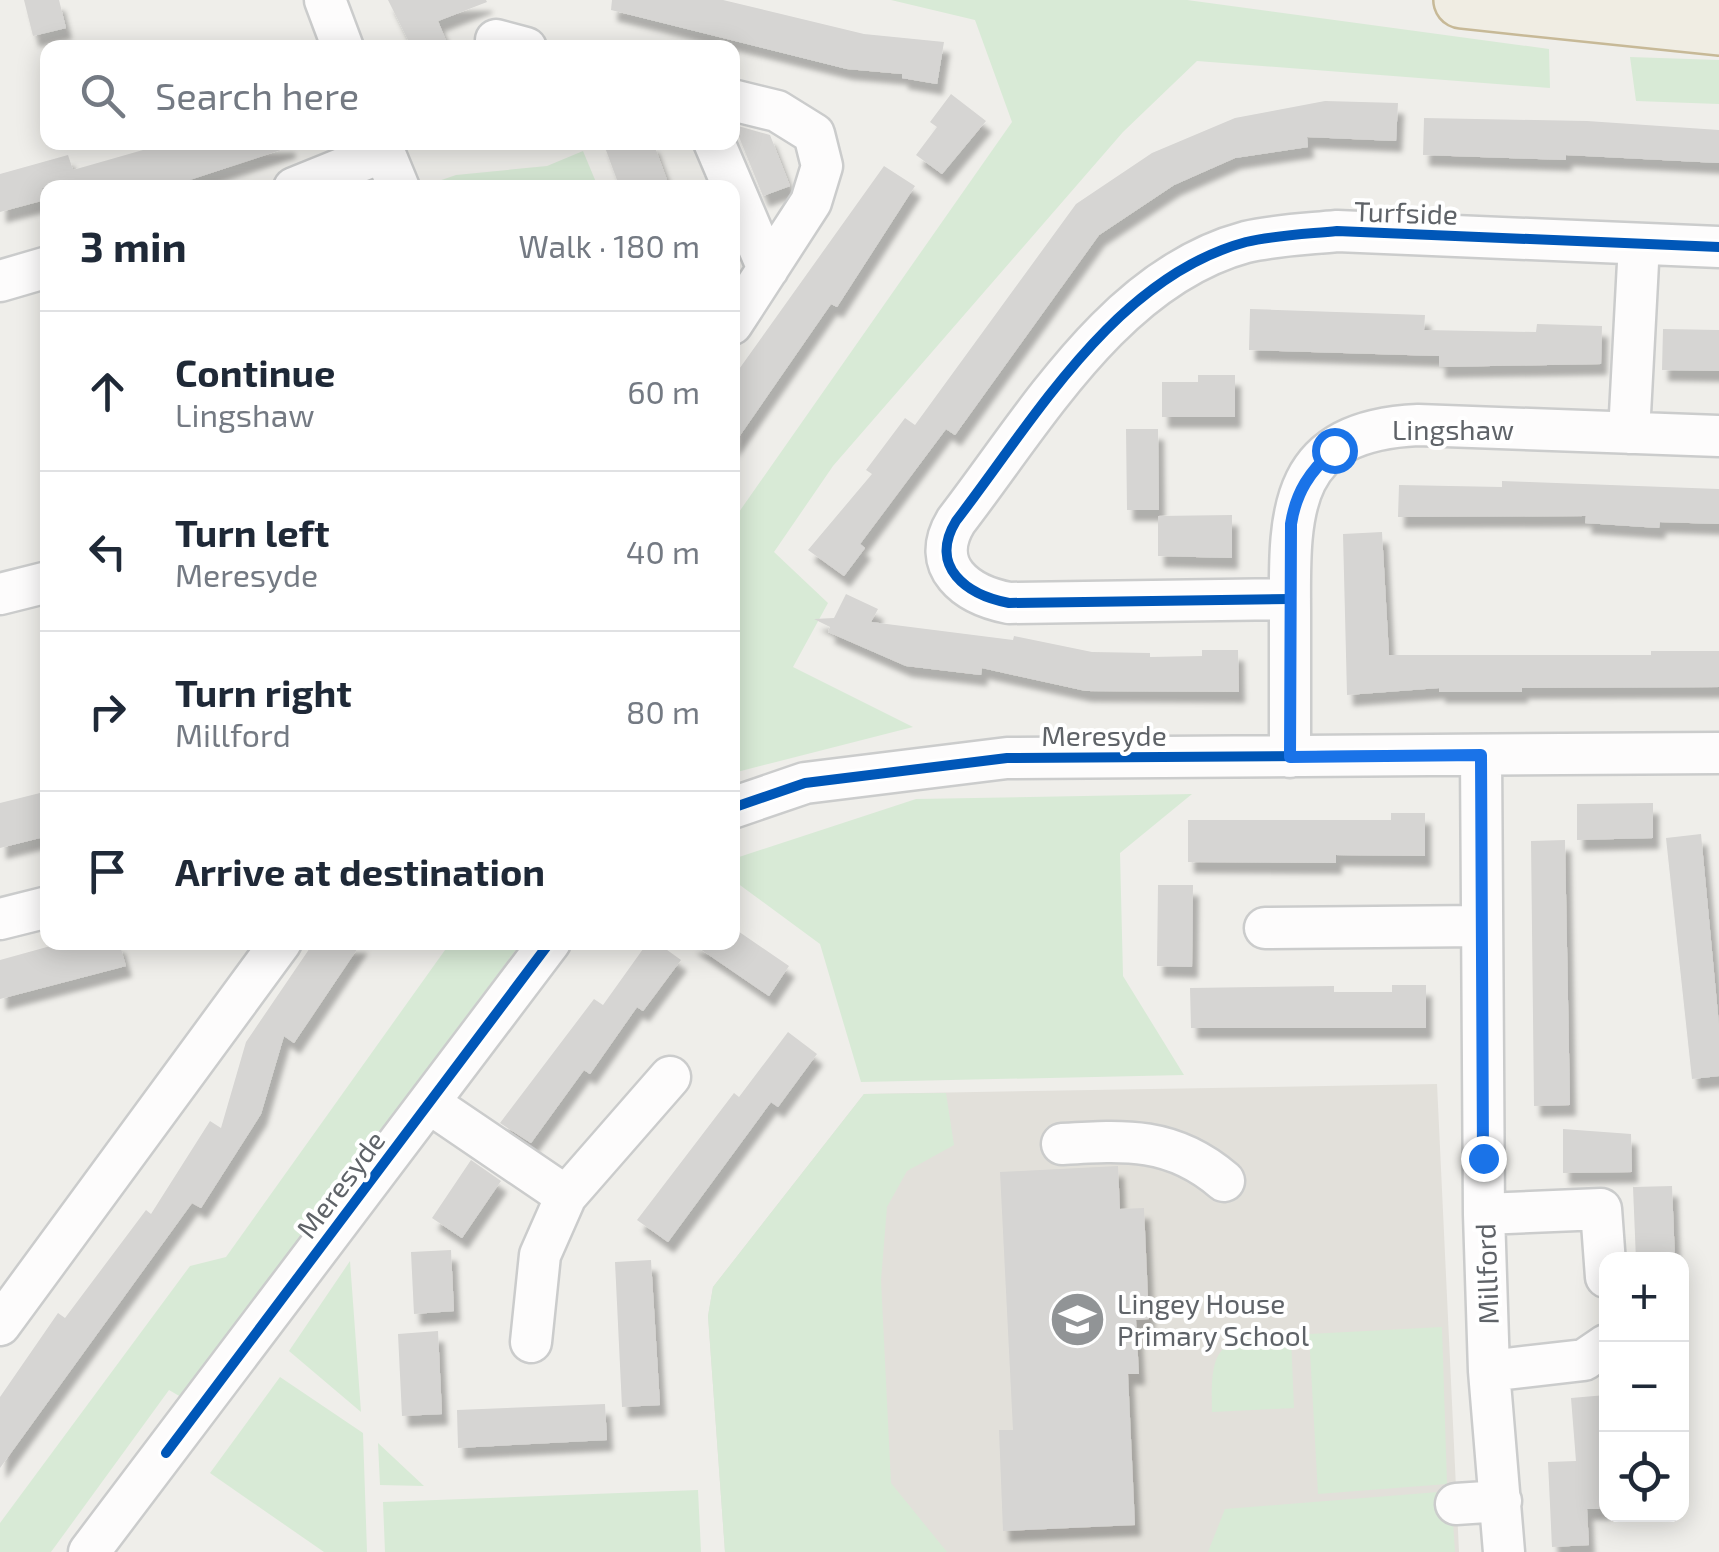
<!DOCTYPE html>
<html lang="en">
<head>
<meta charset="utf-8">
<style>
  :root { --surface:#fff; --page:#f6f6f7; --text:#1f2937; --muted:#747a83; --line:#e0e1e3 }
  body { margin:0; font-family:"Exo 2",sans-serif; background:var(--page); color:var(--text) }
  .controls { position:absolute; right:30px; bottom:30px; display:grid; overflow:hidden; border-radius:20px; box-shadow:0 5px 25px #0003 }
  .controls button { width:90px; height:90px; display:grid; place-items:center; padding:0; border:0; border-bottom:2px solid var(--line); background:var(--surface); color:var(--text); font:50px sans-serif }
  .stop { position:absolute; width:30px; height:30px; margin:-22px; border:8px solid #1a73e8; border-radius:50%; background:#fff }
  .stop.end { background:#1a73e8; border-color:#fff; box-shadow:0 2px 10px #0008 }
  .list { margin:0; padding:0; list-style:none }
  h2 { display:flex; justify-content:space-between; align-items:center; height:130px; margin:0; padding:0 40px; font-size:42px }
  h2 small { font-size:32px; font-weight:400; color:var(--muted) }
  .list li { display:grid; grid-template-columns:65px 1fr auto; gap:30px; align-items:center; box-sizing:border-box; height:160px; padding:0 40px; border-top:2px solid var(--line) }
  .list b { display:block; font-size:38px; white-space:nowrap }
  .list p { margin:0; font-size:32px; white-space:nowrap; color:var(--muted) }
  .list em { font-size:32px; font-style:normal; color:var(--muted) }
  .icon { flex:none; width:55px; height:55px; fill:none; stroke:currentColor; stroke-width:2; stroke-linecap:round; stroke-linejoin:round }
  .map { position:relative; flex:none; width:1719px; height:1552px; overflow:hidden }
  .search { position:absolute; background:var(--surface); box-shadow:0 5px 25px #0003; left:40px; top:40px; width:700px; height:110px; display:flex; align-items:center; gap:25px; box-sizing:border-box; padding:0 35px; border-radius:20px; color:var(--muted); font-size:38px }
  .panel { position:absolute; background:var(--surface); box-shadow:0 5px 25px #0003; left:40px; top:180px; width:700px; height:770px; border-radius:20px }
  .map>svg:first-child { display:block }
  .education { fill:#e2e0da }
  .green { fill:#d8ead6 }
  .building { fill:#d6d5d3; filter:url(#shadow) }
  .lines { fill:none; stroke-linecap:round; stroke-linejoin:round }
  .minor-casing { stroke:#cbcccc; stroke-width:45 }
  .highway-casing { stroke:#c7b997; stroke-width:60 }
  .minor { stroke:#fdfcfc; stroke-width:40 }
  .highway { stroke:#f0ede3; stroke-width:55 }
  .cycleway-casing { stroke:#fff; stroke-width:16 }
  .cycleway { stroke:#0057b8; stroke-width:10 }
  .route { stroke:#1a73e8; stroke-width:12 }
  .labels { text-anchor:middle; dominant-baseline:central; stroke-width:8; stroke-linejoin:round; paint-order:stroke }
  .street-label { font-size:28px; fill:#5f6368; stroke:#fff }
  .poi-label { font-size:28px; fill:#5f6368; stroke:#fff; text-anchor:start }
</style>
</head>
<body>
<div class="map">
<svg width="1719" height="1552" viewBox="0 0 1719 1552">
  <defs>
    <filter id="shadow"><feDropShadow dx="6" dy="11" stdDeviation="2.5" flood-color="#0004"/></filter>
  </defs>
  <rect width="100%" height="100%" fill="#efeeea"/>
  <path class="education" d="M1437,1084L1459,1552H725L708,1316L713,1287L864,1094Z"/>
  <path class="green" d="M891,0H1187L1549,49L1550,88L1197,61L1123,132L833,466L774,552L828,603L793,667L913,727L733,773L732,522L1012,122L975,20Z
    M1630,57L1719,60V104L1636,101Z
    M583,151L598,187L430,184L456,175L547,166Z
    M1192,794L1120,853L1123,976L1184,1075L861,1082L820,944L733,880V859L916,799Z
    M450,943H521L181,1397L169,1390L51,1552H0V1523L190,1266L226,1257Z
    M946,1093L954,1145L907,1171L887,1207L881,1280L891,1483L947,1552H725L708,1316L713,1287L864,1094Z
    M350,1261L361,1412L289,1351Z
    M1442,1327L1447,1484L1318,1494L1309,1334Z
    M1291,1336L1294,1408L1212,1412C1210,1337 1222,1341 1291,1336Z
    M280,1377L363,1433L367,1552H324L210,1473Z
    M378,1443L424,1486L380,1485Z
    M698,1490L701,1552H385L383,1502Z
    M1451,1491L1455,1552H1208L1225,1509Z"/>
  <path class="building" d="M24,0H59L66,28L33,36Z
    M388,0H486L487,2L438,21L449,48H412Z
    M612,0H723L864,34L944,42L937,84L902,78V74L847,69L611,10Z
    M951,94L986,121L942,174L916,155L937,127L930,122Z
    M1325,101L1398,103L1396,141L1307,137L1308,147L1235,158L1174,185L1099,235L955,435L946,429L860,544L865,548L844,576L808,550L872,474L866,470L905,418L915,425L1076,204L1152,153L1235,118Z
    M1424,118L1587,121L1719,130V163L1566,155V160L1423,155Z
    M738,126L770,135L790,186L763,196L735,127Z
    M171,142H289L290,147L165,188H42L45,200L0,212V174L68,155L73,170Z
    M603,142H653L670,188H620Z
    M884,166L915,186L837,307L831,304L732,447V379Z
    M1250,309L1425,315L1424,330L1536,332L1537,324L1602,326L1601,364L1439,367V356L1249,350Z
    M1663,329L1719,330V371L1662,370Z
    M1198,375H1235V417H1162V382H1198Z
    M1126,429H1158L1159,510H1127Z
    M1502,481L1719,489V524L1660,522L1659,528L1585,523L1586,516L1398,517L1399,485L1502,487Z
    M1232,515V558L1158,556V516Z
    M1382,532L1389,655H1651V651H1719V687L1522,688V692H1439V688L1347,695L1343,534Z
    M846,594L878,609L871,622L1013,640L1014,636L1092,652L1150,653V657L1202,656V650H1238L1239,692L1086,691L982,668L981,675L906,666L828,632L830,627L814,619L834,618Z
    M48,791V836L0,848V803Z
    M1653,803V838L1577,840V804Z
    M1391,813H1425V856L1336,855V863L1188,862V820H1391Z
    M1701,834L1719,1025V1076L1692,1079L1666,838Z
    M1565,840L1570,1105L1534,1106L1531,841Z
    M1158,885H1193L1192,967L1157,966Z
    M732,927L789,966L769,996L690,942H732Z
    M65,942H119L126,966L0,999V960Z
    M314,942H362L294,1043L284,1036L261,1114L201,1208L192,1203L0,1468V1397L58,1313L65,1318L146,1210L151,1214L210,1121L221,1128L246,1042Z
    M648,942H656L681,960L643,1011L637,1007L590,1074L584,1070L531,1143L500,1123L594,999L603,1005Z
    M1392,985H1426V1028H1191L1190,988L1334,986V992H1392Z
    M788,1032L817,1054L778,1107L771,1102L668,1242L637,1220L734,1093L739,1097Z
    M1563,1129L1631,1134L1632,1172L1563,1173Z
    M471,1160L501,1181L462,1238L432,1218Z
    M1118,1166L1120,1209L1144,1208L1149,1319L1136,1320L1139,1374H1128L1135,1525L1003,1531L999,1430H1013L1000,1172Z
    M1672,1186L1675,1260H1636L1633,1187Z
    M451,1250L454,1311L414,1314L411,1252Z
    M651,1260L660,1405L622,1407L615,1262Z
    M438,1331L442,1414L402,1416L398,1334Z
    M1606,1395V1509H1587L1589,1545L1552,1547L1548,1462L1576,1461L1571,1398Z
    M605,1404L607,1440L458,1448L457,1410Z"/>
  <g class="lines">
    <defs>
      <path id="minor" d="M325,0L343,48
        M496,40L526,48
        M732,100L777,111L814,134L822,166L811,202L732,324
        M380,142L399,188
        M714,142L768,269
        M294,188L383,152
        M0,281L48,267
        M1629,433L1639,244
        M0,594L48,582
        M1290,599L1009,603C967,595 928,567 956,521C1034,420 1115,277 1246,242C1276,235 1307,234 1337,231L1719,247
        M1481,755L1484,1214L1489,1371L1504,1552
        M1290,757C1290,708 1290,659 1290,610C1289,507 1290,431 1418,425L1719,436
        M732,808L805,783L1007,758L1719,753
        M0,919L48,907
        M1265,928L1481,926
        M429,1103L566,1196
        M1062,1144C1125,1140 1173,1137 1224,1181
        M1484,1214L1601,1209L1606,1277
        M0,1325L281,942
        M531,1342L540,1255L566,1196L670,1077
        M1489,1371L1584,1360L1606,1345
        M1456,1504L1501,1501
        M89,1552L550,942"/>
      <path id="highway" d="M1462,0L1719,27"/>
    </defs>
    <use href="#minor" class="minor-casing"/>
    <use href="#highway" class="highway-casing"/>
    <use href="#minor" class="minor"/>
    <use href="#highway" class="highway"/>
    <defs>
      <path id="cycleway" d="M1290,599L1009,603C967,595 928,567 956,521C1034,420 1115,277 1246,242C1276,235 1307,234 1337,231L1719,247
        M732,808L805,783L1007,758L1481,755
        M166,1453L550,942"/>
    </defs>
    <use href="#cycleway" class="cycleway-casing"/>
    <use href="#cycleway" class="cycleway"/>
  </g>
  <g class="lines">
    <path class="route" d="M1334,450C1310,471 1296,492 1291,524L1290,757L1481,755L1483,1158"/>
  </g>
  <defs>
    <symbol id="school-disc" viewBox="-11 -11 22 22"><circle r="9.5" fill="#919496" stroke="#fff"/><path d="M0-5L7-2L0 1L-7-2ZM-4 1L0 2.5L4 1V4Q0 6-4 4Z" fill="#fff"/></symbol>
  </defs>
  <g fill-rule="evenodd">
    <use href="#school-disc" x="1046" y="1288" width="63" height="63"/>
  </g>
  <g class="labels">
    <g class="street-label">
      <text transform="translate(1406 212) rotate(2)">Turfside</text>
      <text x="1453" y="429">Lingshaw</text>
      <text x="1104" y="735">Meresyde</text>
      <text transform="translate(340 1184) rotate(-53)">Meresyde</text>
      <text transform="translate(1486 1274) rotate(-92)">Millford</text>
    </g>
    <g class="poi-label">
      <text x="1117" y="1303">Lingey House<tspan x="1117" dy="32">Primary School</tspan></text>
    </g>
  </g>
</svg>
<div class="controls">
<button>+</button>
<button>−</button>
<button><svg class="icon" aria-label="locate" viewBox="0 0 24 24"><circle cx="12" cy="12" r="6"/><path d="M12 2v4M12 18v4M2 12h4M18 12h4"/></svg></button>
</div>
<div class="stop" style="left:1334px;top:450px"></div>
<div class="stop end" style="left:1483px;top:1158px"></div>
<div class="search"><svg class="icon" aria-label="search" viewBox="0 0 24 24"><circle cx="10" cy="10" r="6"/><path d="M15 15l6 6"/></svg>Search here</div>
<section class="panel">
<h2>3 min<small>Walk · 180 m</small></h2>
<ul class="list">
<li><svg class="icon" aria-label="ahead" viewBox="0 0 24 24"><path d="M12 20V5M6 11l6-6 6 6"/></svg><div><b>Continue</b><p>Lingshaw</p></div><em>60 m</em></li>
<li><svg class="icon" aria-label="left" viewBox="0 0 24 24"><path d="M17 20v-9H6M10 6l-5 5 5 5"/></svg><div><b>Turn left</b><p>Meresyde</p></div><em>40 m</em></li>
<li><svg class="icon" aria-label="right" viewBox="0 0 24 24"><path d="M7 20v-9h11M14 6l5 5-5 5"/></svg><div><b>Turn right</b><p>Millford</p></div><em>80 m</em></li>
<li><svg class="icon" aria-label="arrive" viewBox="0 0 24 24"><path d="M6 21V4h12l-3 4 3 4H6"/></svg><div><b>Arrive at destination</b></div></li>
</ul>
</section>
</div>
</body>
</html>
